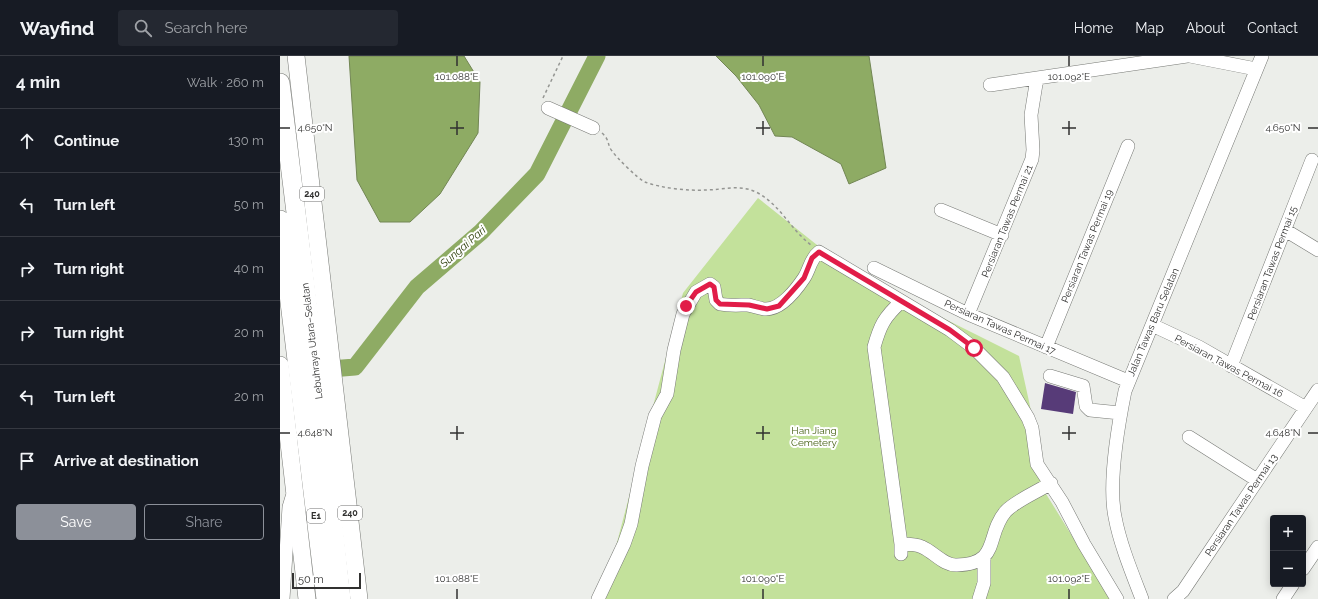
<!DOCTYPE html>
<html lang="en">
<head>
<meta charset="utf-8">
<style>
  :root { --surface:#171b24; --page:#242831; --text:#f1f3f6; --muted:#9ea1a6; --line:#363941; --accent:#8c9099 }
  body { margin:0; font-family:Raleway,sans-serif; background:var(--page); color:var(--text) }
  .controls { position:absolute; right:12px; bottom:12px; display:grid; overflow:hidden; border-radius:4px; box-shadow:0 2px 10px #0003 }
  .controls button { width:36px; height:36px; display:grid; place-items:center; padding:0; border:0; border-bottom:1px solid var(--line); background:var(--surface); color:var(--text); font:20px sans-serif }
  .scale { position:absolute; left:12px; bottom:10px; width:69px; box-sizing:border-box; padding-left:4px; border:2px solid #313130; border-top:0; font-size:11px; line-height:14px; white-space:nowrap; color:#313130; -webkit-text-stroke:3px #fff; paint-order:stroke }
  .stop { position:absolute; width:12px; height:12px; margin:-9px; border:3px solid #e11d48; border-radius:50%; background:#fff }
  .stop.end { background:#e11d48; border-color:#fff; box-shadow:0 1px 4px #0008 }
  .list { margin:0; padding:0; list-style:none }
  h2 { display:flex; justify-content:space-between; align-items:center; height:52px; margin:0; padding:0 16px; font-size:17px }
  h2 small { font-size:13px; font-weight:400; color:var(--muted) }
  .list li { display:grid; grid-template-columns:26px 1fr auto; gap:12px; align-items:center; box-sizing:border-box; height:64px; padding:0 16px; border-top:1px solid var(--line) }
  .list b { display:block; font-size:15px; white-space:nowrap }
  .list em { font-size:13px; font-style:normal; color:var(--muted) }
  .actions { display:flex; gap:8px; padding:12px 16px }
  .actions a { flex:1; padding:9px 0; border:1px solid var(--accent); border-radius:4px; text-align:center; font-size:14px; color:var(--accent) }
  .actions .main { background:var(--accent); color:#fff }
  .icon { flex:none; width:22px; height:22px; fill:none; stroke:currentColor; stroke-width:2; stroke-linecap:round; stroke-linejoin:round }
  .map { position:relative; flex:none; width:1038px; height:543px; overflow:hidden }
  header { display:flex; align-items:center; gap:24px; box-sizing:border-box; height:56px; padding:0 20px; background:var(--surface); border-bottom:1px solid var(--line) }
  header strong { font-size:19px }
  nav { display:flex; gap:22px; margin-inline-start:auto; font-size:14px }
  .search { width:280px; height:36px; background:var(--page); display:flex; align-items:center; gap:10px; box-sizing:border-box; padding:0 14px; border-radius:4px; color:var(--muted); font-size:15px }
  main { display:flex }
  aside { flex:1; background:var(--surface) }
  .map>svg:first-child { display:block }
  .green { fill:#c3e19b }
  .water { fill:#8eab64; stroke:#728654 }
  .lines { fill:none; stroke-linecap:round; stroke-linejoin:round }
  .river { stroke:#8eab64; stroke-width:17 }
  .building { fill:#573b78 }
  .minor-casing { stroke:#777975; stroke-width:14 }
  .major-casing { stroke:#777975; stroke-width:18 }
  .highway-casing { stroke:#777975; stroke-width:20 }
  .path { stroke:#949592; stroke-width:1.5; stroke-dasharray:3 3; stroke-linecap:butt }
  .minor { stroke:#fff; stroke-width:13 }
  .major { stroke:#fff; stroke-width:17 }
  .highway { stroke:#fff; stroke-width:19 }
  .route { stroke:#e11d48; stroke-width:5 }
  .ticks { fill:none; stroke:#313130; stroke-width:1.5 }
  .labels { text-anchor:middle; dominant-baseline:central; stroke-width:4; stroke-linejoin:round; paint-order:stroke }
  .shield { fill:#fff; stroke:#6f6f6e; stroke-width:1 }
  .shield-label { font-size:9px; font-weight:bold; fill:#313130 }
  .street-label { font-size:10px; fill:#313130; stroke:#fff }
  .park-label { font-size:10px; fill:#476115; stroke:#fff }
  .water-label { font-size:11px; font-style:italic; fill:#283a04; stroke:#fff }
  .ticks-label { font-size:10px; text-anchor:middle; fill:#313130; stroke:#fff; stroke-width:4; stroke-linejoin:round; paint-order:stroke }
</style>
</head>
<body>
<header>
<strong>Wayfind</strong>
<div class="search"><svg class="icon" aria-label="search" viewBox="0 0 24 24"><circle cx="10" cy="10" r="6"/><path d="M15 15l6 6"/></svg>Search here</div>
<nav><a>Home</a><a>Map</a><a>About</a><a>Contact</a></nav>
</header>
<main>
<aside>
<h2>4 min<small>Walk · 260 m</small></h2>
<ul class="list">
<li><svg class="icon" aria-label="ahead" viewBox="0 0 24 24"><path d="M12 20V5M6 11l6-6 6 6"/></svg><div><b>Continue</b></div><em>130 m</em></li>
<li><svg class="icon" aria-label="left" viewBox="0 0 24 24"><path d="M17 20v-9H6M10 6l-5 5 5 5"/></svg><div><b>Turn left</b></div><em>50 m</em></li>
<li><svg class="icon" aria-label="right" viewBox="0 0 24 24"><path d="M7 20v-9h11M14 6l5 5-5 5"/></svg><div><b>Turn right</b></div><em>40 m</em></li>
<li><svg class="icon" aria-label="right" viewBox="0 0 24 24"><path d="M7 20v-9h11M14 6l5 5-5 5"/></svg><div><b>Turn right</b></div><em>20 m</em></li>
<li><svg class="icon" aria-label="left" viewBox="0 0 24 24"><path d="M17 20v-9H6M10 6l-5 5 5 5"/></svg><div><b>Turn left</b></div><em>20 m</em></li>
<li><svg class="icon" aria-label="arrive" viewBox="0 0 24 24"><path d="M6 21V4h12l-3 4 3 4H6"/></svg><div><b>Arrive at destination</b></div></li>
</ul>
<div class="actions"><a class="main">Save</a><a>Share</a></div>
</aside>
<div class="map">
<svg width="1038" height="543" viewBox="0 0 1038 543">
  <rect width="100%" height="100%" fill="#eceeea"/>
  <path class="green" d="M478,142L571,216L739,300L750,350L763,433L831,543H322L403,237Z"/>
  <path class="water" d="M69,0H184L200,26L198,77L160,138L130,166H100L77,124Z
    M436,0H589L606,112L569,128L561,108L512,81L495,80L479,49L456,20Z"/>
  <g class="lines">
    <path class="river" d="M38,314L75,311L137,231L201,176L257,118L317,0"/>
  </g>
  <path class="building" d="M765,327L796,336L793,358L761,353Z"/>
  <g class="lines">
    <defs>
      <path id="minor" d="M910,0L976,13
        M710,29L907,0
        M268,52L313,72
        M661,154L722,179
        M1005,174L1038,194
        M594,212L688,258L848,325
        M688,258L752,103L753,94L751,59L757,22
        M872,269L919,291L1026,352
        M766,291L848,90
        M951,310L1032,104
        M770,320L803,330L806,350L810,354L840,357
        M909,381L977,424
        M621,488C628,488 636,488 642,491C654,496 664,510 677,509C721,508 705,479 726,455C737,444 757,436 771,427
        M621,498V488L594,291C600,270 604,261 621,246
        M1023,513L1038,491
        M3,543L9,451L12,441
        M318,543L344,488L351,468L362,410L375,360L387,338L394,294L403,258L416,236L430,228L434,231L436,244L440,248C449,250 459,249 468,249C474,250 480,253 486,253C501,253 516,234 524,222C530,213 530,203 539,196L670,274L694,292L723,321L748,362L752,372L757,408L782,446L804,488L837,543
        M699,543L704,527V502
        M862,543C852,517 840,488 835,461C828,427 838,370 845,335L982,0
        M894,543L903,535L1038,334
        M1003,543L1013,528"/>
      <path id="major" d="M16,0L79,543
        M0,309L27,543"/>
      <path id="highway" d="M0,27L43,375L61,543
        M0,164L46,543"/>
    </defs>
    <use href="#minor" class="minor-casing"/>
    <use href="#major" class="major-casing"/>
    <use href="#highway" class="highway-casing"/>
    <path class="path" d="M263,42L283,0
      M322,77C330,84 327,89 332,95C336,101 358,123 365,126C380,132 409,135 425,134C443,134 459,128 476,136C500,148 510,173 531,189"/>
    <use href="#minor" class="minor"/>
    <use href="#major" class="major"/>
    <use href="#highway" class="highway"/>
  </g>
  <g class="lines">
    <path class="route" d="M406,250L416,236L430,228L434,231L436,244L440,248L469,249L487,253L499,250L524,222L532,202L539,196L670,274L694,292"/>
  </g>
  <path class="ticks" d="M177,0V10M483,0V10M789,0V10M177,65V79M483,65V79M789,65V79M0,72H10M170,72H184M476,72H490M782,72H796M1028,72H1038M177,370V384M483,370V384M789,370V384M0,377H10M170,377H184M476,377H490M782,377H796M1028,377H1038M177,533V543M483,533V543M789,533V543"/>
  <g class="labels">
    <g class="shield">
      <rect x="20" y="131" width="24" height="14" rx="3"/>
      <rect x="58" y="450" width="24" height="14" rx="3"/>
      <rect x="27" y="453" width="18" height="14" rx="3"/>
    </g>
    <g class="shield-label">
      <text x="32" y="138">240</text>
      <text x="70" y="457">240</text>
      <text x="36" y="460">E1</text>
    </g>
    <g class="street-label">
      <text transform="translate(727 165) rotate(-68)">Persiaran Tawas Permai 21</text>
      <text transform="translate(807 190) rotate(-68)">Persiaran Tawas Permai 19</text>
      <text transform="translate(992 207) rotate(-69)">Persiaran Tawas Permai 15</text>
      <text transform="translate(873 266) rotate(-67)">Jalan Tawas Baru Selatan</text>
      <text transform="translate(720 271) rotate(24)">Persiaran Tawas Permai 17</text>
      <text transform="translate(32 285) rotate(-97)">Lebuhraya Utara–Selatan</text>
      <text transform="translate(949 310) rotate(28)">Persiaran Tawas Permai 16</text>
      <text transform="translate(961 449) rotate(-56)">Persiaran Tawas Permai 13</text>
    </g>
    <g class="park-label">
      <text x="534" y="374">Han Jiang<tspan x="534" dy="12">Cemetery</tspan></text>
    </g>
    <g class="water-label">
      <text transform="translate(183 191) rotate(-41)">Sungai Pari</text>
    </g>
  </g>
  <g class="ticks-label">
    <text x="177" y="24">101.088°E</text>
    <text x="483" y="24">101.090°E</text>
    <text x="789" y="24">101.092°E</text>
    <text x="35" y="75">4.650°N</text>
    <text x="1003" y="75">4.650°N</text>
    <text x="35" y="380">4.648°N</text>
    <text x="1003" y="380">4.648°N</text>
    <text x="177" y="526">101.088°E</text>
    <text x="483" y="526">101.090°E</text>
    <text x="789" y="526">101.092°E</text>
  </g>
</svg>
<div class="controls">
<button>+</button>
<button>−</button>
</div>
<div class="scale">50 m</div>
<div class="stop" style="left:694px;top:292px"></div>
<div class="stop end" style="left:406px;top:250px"></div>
</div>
</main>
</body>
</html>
